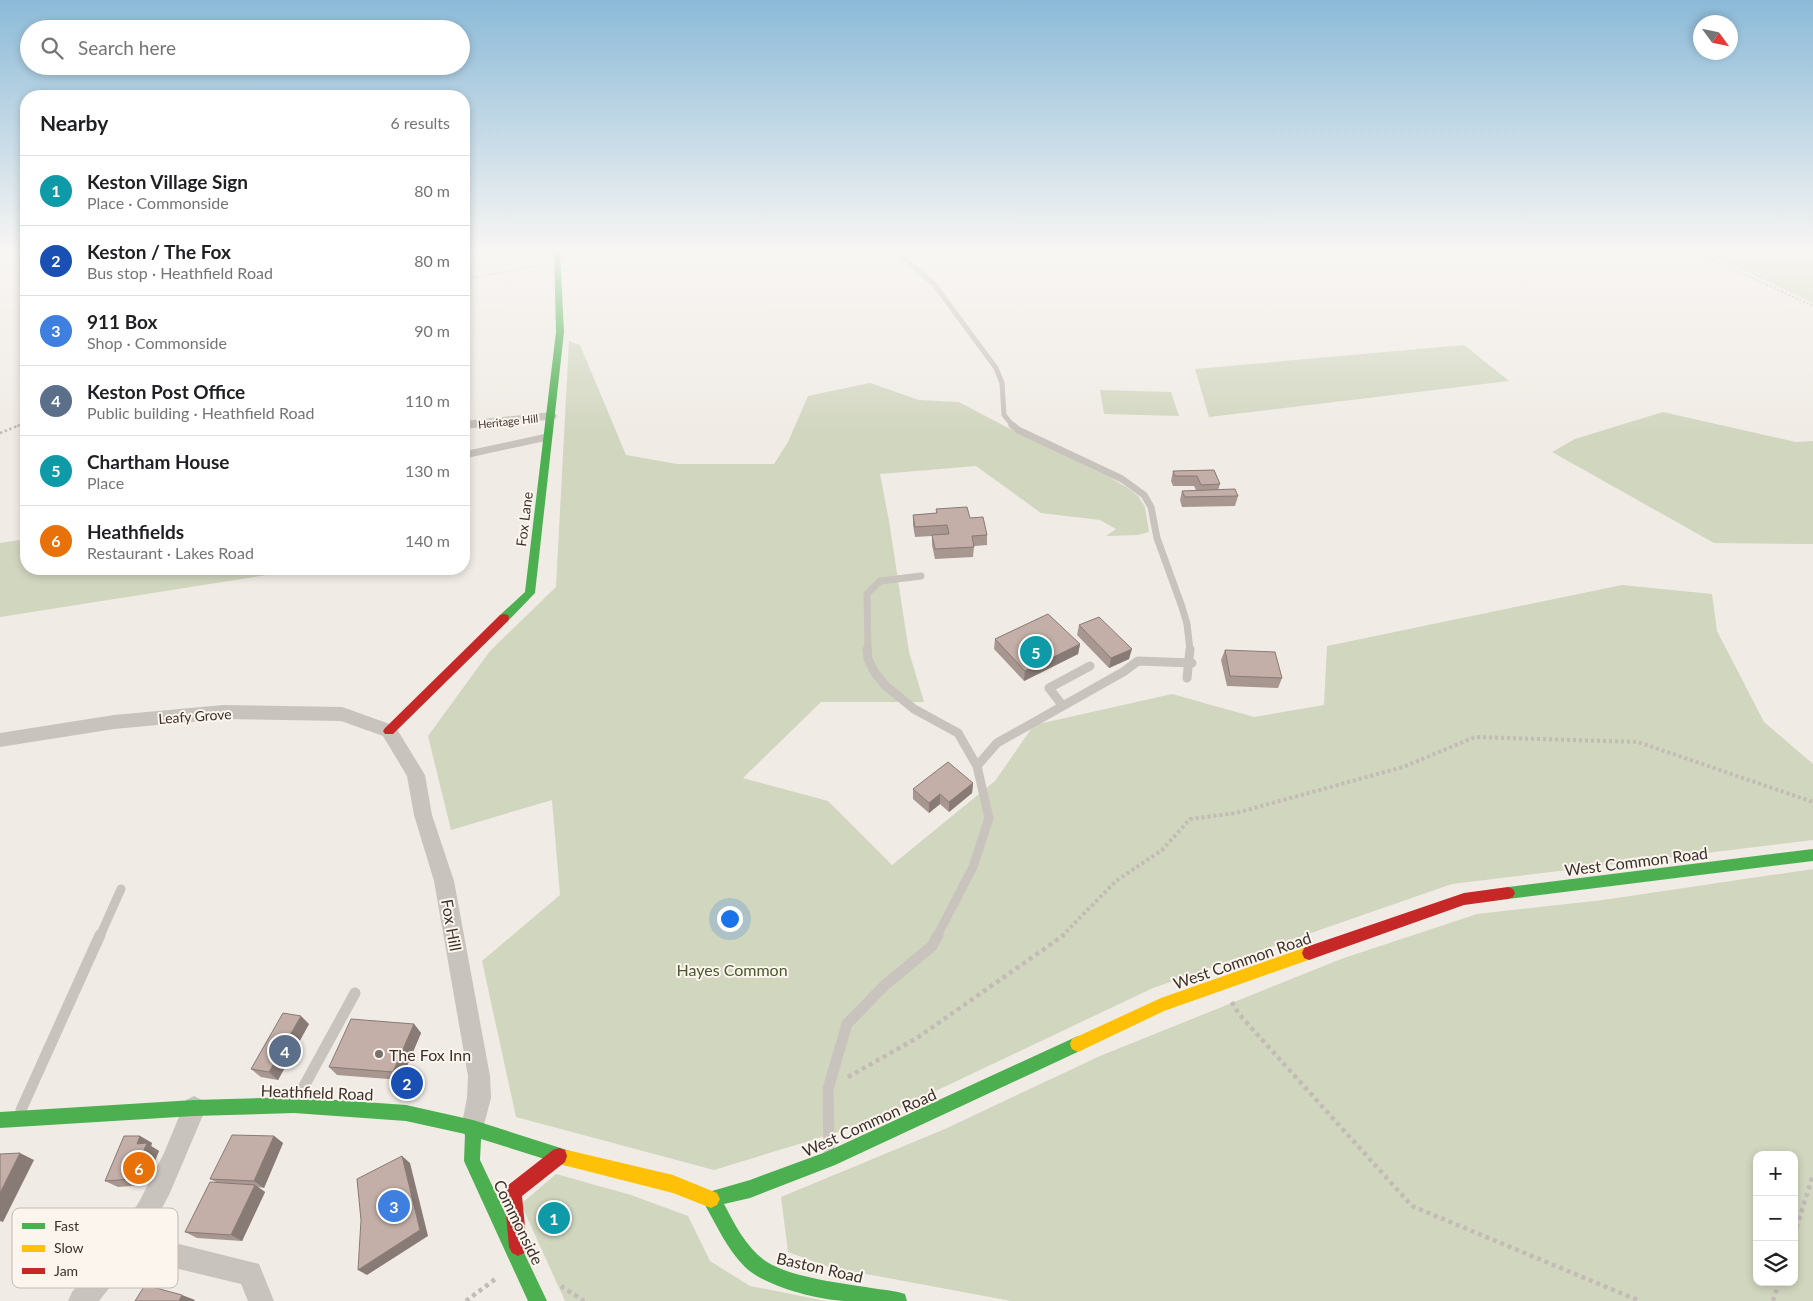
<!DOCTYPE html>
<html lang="en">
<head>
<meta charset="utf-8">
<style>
  :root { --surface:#fff; --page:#f2f2f2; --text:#202124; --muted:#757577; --line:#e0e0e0; --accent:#2563eb }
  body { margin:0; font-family:Lato,sans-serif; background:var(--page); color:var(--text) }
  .controls { position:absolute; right:15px; bottom:15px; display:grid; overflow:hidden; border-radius:10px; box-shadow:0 2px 8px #0003 }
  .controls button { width:45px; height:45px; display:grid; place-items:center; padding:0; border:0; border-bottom:1px solid var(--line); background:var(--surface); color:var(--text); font:25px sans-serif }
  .compass { position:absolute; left:1693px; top:15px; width:45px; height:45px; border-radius:50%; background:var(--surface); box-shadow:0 2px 8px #0003; rotate:123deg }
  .you { position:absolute; left:729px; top:918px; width:18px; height:18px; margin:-12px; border:4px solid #fff; border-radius:50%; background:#1a73e8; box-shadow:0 0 0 8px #1a73e833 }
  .badge { display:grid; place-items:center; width:32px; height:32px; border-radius:50%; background:var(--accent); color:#fff; font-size:16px; font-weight:700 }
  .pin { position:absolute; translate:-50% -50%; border:2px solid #fff; box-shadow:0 1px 5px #0006 }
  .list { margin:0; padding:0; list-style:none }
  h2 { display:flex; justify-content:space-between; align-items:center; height:65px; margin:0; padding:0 20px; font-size:21px }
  h2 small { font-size:16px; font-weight:400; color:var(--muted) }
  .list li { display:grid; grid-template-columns:32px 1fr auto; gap:15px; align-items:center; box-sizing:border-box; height:70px; padding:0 20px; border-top:1px solid var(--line) }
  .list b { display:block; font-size:19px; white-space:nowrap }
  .list p { margin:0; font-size:16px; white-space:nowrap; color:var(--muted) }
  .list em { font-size:16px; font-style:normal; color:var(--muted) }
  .icon { flex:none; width:28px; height:28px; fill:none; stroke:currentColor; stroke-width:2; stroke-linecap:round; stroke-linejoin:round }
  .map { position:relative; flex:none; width:1813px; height:1301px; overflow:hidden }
  .search { position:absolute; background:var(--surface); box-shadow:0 2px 8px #0003; left:20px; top:20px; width:450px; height:55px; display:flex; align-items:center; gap:12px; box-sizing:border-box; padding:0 18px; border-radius:28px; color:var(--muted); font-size:19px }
  .panel { position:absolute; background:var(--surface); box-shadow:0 2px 8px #0003; left:20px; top:90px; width:450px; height:485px; border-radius:20px }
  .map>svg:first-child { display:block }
  .green { fill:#d1d6bf; fill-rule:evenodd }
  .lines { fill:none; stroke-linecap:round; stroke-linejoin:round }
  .path-far3 { stroke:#c2bbb6; stroke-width:2; stroke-dasharray:2 2; stroke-linecap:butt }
  .path-far2 { stroke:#c2bbb6; stroke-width:2.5; stroke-dasharray:2.5 2.5; stroke-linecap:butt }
  .path-far1 { stroke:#c2bbb6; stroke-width:4; stroke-dasharray:3 3; stroke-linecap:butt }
  .path { stroke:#c2bbb6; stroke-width:4.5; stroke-dasharray:4 4; stroke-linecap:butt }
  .lane-far3 { stroke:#c9c3be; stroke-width:5 }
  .lane-far2 { stroke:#c9c3be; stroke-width:7 }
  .lane-far1 { stroke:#c9c3be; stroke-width:9 }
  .lane { stroke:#c9c3be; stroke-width:11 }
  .street { fill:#c9c3be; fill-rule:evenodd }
  .fast { fill:#4caf50; fill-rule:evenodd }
  .slow { fill:#ffc107; fill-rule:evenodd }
  .jam { fill:#c62828; fill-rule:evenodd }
  .wall { fill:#a89690 }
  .shaded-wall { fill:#887a75 }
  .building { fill:#c3afa7; stroke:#887a75 }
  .poi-dot { fill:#7a716c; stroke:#fbf5ee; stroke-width:2 }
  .labels { text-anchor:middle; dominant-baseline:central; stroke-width:4; stroke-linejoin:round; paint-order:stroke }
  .far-street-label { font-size:11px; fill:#3b302b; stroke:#fbf5ee }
  .street-label { font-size:14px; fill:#3b302b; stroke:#fbf5ee }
  .near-street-label { font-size:16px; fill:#3b302b; stroke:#fbf5ee }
  .near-park-label { font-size:16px; fill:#4a5a2e; stroke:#fbf5ee }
  .near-poi-label { font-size:16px; fill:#3b302b; stroke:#fbf5ee; text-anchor:start }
  .key { fill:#fbf5ee; stroke:#c1bab4; stroke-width:1 }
  .key-label { font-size:14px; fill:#3b302b }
</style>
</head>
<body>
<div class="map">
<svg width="1813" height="1301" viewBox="0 0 1813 1301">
  <rect width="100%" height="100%" fill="#f0ebe5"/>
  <path class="green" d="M1703,251H1813V303Z
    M569,341L580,345L626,455L677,464H774L788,442L808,396L870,383L919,400L959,402L1023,436L1109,477L1128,488L1138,496L1145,507L1149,532L1138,535L1106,536L1116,529L1100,520L1041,513L976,466L880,474L889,521L909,652L924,702H821L743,778L828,801L892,865L995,781L1034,725L1172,694L1254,717L1324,705L1327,646L1622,585L1712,594L1717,631L1764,722L1813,764V840L1452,884L1153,988L868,1123L714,1170L516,1117L482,961L560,895L552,800L451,830L428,736L490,651L556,587Z
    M1464,345L1509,381L1209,417L1195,369Z
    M1100,390L1171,392L1179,416L1104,414Z
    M1663,412L1796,442L1813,441V544L1714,543L1552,452L1575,439Z
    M26,539V569H282L279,573L0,617V543Z
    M1813,869V1301H1011L829,1267L788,1252L781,1197L945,1129L1100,1056L1341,959L1477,914L1603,900ZM1757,1155H1794V1282H1757Z
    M556,1174L631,1195L688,1216L710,1261L750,1286L826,1301H565L521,1204Z"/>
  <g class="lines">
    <path class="path-far3" d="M1694,251L1813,306
      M464,279L542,265
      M17,426L26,423"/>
    <path class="path-far2" d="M0,433L20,425"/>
    <path class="path-far1" d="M1062,936L1116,881L1162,850L1190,819L1236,813L1403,767L1475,737L1638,742L1813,802"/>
    <path class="path" d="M1232,1002L1238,1013L1412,1206L1640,1301
      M848,1077L917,1038L1064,935
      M1794,1235L1813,1175
      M561,1286L584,1301
      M466,1301L498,1277
      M1773,1301L1779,1282"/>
    <path class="lane-far3" d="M895,251L934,284L996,368L1002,383L1004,415L1013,426"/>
    <path class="lane-far2" d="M1012,425L1018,430L1122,479L1144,495L1151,507L1157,538L1182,607L1187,624L1190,650
      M464,455L547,437
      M868,650L867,594L880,581L921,576"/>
    <path class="lane-far1" d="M867,649L868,659L875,673L886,686L914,709L958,733L977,766L989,818L973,867L937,936
      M1187,678L1190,649
      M1062,705L1049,688L1090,666
      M977,766L997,743L1123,672L1138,661L1192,663
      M100,936L121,889"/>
    <path class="lane" d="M297,1099L355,993
      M21,1110L100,935
      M829,1152L828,1089L847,1024L884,986L932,946L938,935"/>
    <path class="street" d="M551,412L555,413L557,416L555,419L464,429V421Z
      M223,705L342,707L348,709L395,726L425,775L432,815L454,881L490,1076L491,1098L481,1136L473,1140L465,1136L461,1128L467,1098L468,1076L434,881L414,815L407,776L383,736L341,721L223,719L114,729L0,747V733L114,715Z
      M194,1096L202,1100L206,1108L169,1195L147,1236L259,1264L274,1301H248L241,1284L133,1258L99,1301H68L72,1292L109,1247L139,1202L164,1153L186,1100Z"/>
    <path class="fast" d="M554,251H560L564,332L535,593L508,621H500L499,618L500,615L525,592L556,332Z
      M853,251H890L887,253H856Z
      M1813,849V861L1508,899L1503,897L1501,893L1503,889L1508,887Z
      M1078,1036L1084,1039L1086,1044L1084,1049L835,1165L750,1198L724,1204C735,1225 747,1249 767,1262C795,1280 864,1286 898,1292L905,1294L907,1301C887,1301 866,1301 845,1301C818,1300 764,1286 745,1267C727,1249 717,1226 705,1205L702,1199L705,1193L750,1180L826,1152Z
      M294,1097L406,1105L473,1120L573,1152L575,1158L573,1164L567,1166L481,1139L480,1160L547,1301H528L464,1161L465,1134L406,1121L294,1113L194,1116L0,1128V1112L194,1100Z"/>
    <path class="slow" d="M1309,946L1314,948L1316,953L1314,958L1164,1011L1078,1052L1072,1049L1070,1044L1072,1039L1161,998Z
      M567,1150L673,1175L717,1193L720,1199L717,1205L711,1208L673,1193L567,1166L561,1164L559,1158L561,1152Z"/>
    <path class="jam" d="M504,614L508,615L509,618L508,621L393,734H385L383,731L385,728L500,615Z
      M1508,887L1513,889L1515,893L1513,897L1508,899L1464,905L1309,960L1304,958L1302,953L1304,948L1309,946L1464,893Z
      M559,1148L565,1150L567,1156L565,1162L522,1196L527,1247L524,1253L518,1256L512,1253L509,1247L504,1192L507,1186L553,1150Z"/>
  </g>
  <path class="wall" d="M1214,470L1220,484L1218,490L1238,496L1235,506L1182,507L1180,500L1182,491L1196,490L1194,486H1173L1171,481L1173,471Z
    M936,509L970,518L987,535V545L974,546L973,557L935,559L932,545V536L915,537L913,525V515L936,513Z
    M1079,625L1129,659L1109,668L1077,635Z
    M995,639L1080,644L1078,654L1024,681L994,649Z
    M1225,650L1282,678L1278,688L1227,686L1221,660Z
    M973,783L972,793L949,812L940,804L929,813L913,799V789Z
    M309,1024L278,1080L261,1077L251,1069Z
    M414,1024L421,1033L401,1080L337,1075L329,1067Z
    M140,1136L152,1143L151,1146L159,1151L145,1185L118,1187L105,1181Z
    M274,1136L283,1143L264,1188L258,1187L265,1192L242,1241L197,1238L185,1232L216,1182L210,1179Z"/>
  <path class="shaded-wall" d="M1080,644L1078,654L1024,681L1025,671Z
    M1132,649L1129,659L1109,668L1111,658Z
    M973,783L972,793L949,812V802Z
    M940,794V804L929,813V803Z
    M301,1016L309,1024L278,1080L269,1072Z
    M414,1024L421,1033L401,1080L393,1072Z
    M140,1136L152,1143L151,1146L159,1151L145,1185L132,1179L137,1144Z
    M274,1136L283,1143L264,1188L254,1181Z
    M20,1153L34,1160L3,1222L0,1221V1193Z
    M402,1156L410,1163L428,1236L367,1275L358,1270Z
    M255,1185L265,1192L242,1241L231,1235Z
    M182,1295L195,1300L194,1301H179Z"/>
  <path class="building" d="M1214,470L1220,484L1201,485L1197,476H1175L1173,471Z
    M1235,489L1238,496L1185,497L1182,491Z
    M967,507L970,518L983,517L987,535L972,536L974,547L935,549L932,535L949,534L947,525L915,527L913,515L937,513L936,509Z
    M1048,614L1080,644L1025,671L995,639Z
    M1099,617L1132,649L1111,658L1079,625Z
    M1225,650L1275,652L1282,678L1230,676Z
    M948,762L973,783L949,802L940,794L929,803L913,789Z
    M283,1013L301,1016L269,1072L251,1069Z
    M351,1019L414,1024L393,1072L329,1067Z
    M232,1135L274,1136L254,1181L210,1179Z
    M124,1136H140L137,1144L147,1143L132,1179L105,1181Z
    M20,1153L0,1193V1154Z
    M402,1156L420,1230L358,1270L361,1220L357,1179Z
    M210,1182L255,1185L231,1235L185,1232Z
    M145,1285L182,1295L179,1301H135Z"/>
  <linearGradient id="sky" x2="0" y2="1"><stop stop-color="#8bbad8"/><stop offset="0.58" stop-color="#f8f6f3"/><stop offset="1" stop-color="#f8f6f3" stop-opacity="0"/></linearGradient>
  <rect width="1813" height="433" fill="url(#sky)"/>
  <circle class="poi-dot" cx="379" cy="1054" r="5"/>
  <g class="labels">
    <g class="far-street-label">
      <text transform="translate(508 421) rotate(-6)">Heritage Hill</text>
    </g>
    <g class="street-label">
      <text transform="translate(524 519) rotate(-83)">Fox Lane</text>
      <text transform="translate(195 716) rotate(-4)">Leafy Grove</text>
    </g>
    <g class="near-street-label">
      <text transform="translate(1636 861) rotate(-7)">West Common Road</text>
      <text transform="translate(452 925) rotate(80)">Fox Hill</text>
      <text transform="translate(1242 960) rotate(-19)">West Common Road</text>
      <text transform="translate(317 1092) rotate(2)">Heathfield Road</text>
      <text transform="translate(869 1122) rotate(-24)">West Common Road</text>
      <text transform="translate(519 1222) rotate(64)">Commonside</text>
      <text transform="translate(820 1267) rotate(13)">Baston Road</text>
    </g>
    <g class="near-park-label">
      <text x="732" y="969">Hayes Common</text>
    </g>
    <g class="near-poi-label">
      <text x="389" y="1054">The Fox Inn</text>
    </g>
  </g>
  <rect x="12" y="1208" width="166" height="80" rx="8" class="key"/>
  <rect x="22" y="1223" width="23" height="6" fill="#4caf50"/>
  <rect x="22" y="1245" width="23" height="7" fill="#ffc107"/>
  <rect x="22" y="1268" width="23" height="6" fill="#c62828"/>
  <g class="key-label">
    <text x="54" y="1231">Fast</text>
    <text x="54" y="1253">Slow</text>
    <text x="54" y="1276">Jam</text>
  </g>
</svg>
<div class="controls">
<button>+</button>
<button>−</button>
<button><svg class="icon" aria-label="layers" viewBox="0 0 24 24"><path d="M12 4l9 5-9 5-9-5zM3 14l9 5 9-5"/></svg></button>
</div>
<svg class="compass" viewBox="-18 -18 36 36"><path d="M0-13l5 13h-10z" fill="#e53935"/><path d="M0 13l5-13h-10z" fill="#757577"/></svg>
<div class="you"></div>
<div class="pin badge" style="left:554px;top:1218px;background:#0f9aa8">1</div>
<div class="pin badge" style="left:407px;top:1083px;background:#1a4fb4">2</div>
<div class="pin badge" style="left:394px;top:1206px;background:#3f7fe0">3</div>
<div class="pin badge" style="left:285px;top:1051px;background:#5c6f8a">4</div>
<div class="pin badge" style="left:1036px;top:652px;background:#0f9aa8">5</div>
<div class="pin badge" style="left:139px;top:1168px;background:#e8710a">6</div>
<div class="search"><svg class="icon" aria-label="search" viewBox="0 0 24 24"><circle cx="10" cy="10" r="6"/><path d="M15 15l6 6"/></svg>Search here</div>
<section class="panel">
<h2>Nearby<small>6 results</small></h2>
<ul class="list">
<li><span class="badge" style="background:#0f9aa8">1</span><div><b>Keston Village Sign</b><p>Place · Commonside</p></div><em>80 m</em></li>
<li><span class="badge" style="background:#1a4fb4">2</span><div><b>Keston / The Fox</b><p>Bus stop · Heathfield Road</p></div><em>80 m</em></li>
<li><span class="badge" style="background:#3f7fe0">3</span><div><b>911 Box</b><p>Shop · Commonside</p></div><em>90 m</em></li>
<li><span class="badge" style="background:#5c6f8a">4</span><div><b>Keston Post Office</b><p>Public building · Heathfield Road</p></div><em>110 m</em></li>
<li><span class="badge" style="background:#0f9aa8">5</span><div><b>Chartham House</b><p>Place</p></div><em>130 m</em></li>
<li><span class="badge" style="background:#e8710a">6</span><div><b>Heathfields</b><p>Restaurant · Lakes Road</p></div><em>140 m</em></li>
</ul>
</section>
</div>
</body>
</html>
